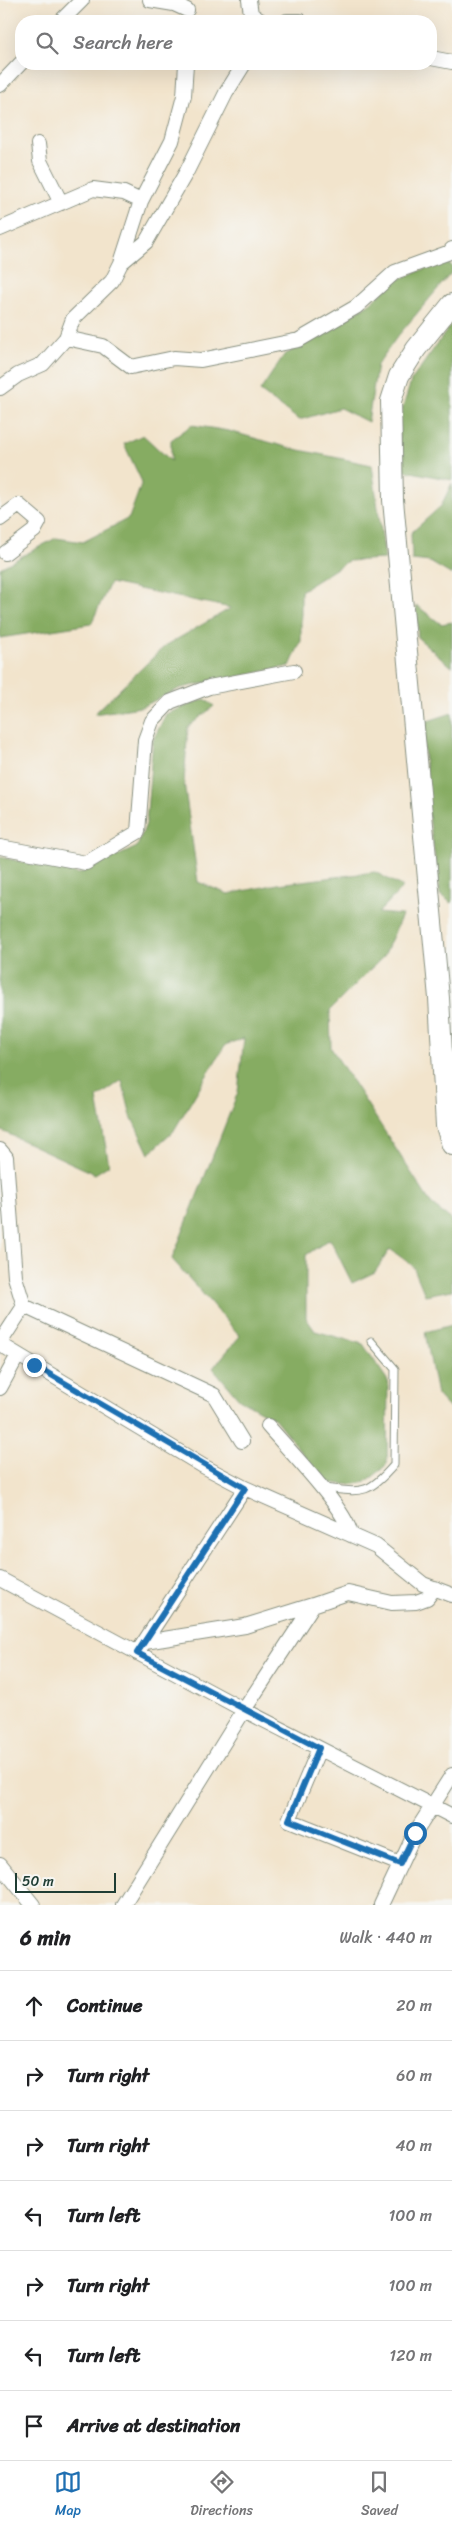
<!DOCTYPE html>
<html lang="en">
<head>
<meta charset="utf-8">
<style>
  :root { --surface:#fff; --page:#f2f2f2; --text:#202124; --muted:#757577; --line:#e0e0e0; --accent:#1f6fb2 }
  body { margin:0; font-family:Sriracha,sans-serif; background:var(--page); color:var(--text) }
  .scale { position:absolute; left:15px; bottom:12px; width:101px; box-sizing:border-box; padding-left:5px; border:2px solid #1f3d34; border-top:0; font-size:14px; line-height:18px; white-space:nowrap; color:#1f3d34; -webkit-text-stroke:4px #f6f6f2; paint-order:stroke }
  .stop { position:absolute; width:15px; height:15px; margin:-11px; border:4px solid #1f6fb2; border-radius:50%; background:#fff }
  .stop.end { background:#1f6fb2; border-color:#fff; box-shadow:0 1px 5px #0008 }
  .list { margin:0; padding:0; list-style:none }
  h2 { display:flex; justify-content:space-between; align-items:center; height:65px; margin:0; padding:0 20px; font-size:21px }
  h2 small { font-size:16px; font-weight:400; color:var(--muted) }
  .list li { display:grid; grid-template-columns:32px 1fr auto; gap:15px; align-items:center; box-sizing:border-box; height:70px; padding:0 20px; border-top:1px solid var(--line) }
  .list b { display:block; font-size:19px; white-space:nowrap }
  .list em { font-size:16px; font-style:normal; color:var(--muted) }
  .icon { flex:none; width:28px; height:28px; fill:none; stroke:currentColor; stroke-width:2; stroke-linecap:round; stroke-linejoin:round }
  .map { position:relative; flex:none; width:452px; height:1905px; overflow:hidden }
  .search { position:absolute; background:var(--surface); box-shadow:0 5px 20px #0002; left:15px; right:15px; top:15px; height:55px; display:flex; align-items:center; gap:12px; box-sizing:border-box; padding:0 18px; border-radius:20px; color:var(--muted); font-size:19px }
  .sheet { height:555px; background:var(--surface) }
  nav { display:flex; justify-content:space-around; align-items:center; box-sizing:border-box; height:70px; border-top:1px solid var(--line); background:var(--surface); font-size:14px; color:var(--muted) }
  nav a { display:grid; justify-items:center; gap:2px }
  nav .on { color:var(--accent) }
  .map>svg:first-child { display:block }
  .forest { fill:#86ac62; stroke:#52744b }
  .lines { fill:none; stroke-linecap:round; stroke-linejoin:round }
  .lane-casing { stroke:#889080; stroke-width:9 }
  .street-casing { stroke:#889080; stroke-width:16 }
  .secondary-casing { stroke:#889080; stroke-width:22 }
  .lane { stroke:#fff; stroke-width:7 }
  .street { stroke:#fff; stroke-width:14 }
  .secondary { stroke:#fff; stroke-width:20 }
  .route { stroke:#1f6fb2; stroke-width:6 }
</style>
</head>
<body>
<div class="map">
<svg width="452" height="1905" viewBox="0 0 452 1905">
  <rect width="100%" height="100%" fill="#f6f6f2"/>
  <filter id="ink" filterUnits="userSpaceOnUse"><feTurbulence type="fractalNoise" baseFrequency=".02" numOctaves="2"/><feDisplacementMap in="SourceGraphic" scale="10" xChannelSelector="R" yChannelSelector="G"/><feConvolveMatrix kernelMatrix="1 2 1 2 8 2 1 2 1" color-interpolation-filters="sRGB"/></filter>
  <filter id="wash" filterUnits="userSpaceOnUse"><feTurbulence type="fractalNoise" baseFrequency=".0096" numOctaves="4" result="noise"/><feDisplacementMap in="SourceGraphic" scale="20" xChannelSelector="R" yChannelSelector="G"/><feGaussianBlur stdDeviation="1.12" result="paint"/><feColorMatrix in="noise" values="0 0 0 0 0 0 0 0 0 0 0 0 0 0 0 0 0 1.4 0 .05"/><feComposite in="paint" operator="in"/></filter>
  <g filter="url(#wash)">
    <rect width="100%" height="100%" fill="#f2e4cc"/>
    <path class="forest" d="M444,261L452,266V272L397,337L377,365L368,422L340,408L299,420L260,391L284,355L312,340L370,303L397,280Z
      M452,323V480L401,470L399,420L411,381Z
      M192,425L229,431L290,448L372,465L385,559L348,561L301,591V641L290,666L181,688L141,707L94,714L165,646L231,608L110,583L91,624L0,638V568L56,538L83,542L129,518L142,482L124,444L143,435L171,461V440Z
      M452,483V575L430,562L412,560L411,533L441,506Z
      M416,605L441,624L452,622V667L418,638Z
      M205,699L214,706L188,727L184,782L198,882L228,894L278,884L375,872L403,887L378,913L402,915L384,956L330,1010L331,1048L432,1205L452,1220V1290L425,1295L413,1266L390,1249L375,1272L352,1283L330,1239L306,1255V1318L315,1331L363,1344L388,1381L387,1464C363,1488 356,1486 325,1482L275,1419L239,1399L213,1368L240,1336L172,1259L238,1092L244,1038L225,1045L173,1132L149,1154L131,1116L122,1080L97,1098L109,1165L95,1174L0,1130V857L79,874L137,847L146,824L153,740L166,714Z
      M452,713V903L440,895L429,816L422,723Z
      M452,1325V1411L437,1395L425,1332Z"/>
  </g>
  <g filter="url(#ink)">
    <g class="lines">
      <defs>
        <path id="lane" d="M323,1488C362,1492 367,1496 394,1465L395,1369L371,1341"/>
        <path id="street" d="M150,0L174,4L187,10
          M249,0L251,14L261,21
          M61,21L82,0
          M287,21H300
          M431,58L452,62
          M0,85L21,63
          M38,144L40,161L61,203
          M0,229L93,189L124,193L141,201
          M121,263L146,242L187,171L226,93L244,64
          M66,338L103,346L131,367L174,358L201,360L299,340L356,307L395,272L450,252L452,249
          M0,388L18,375L43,364L66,338L73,319L112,281L121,263L141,201L172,141L184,96L186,64
          M0,519L19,505L39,522L34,531L5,553
          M0,847L86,863L138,832L145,740L152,721L170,702L209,687L294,671
          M0,1150L6,1157L15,1277L24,1306L214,1395L242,1441
          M0,1343L24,1306
          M0,1344L203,1466L245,1488L376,1546L423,1584L452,1595
          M0,1388L18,1355
          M268,1426C287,1448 347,1510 351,1535
          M0,1579L244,1710L452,1816
          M145,1642L245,1626L313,1605
          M137,1653L245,1488
          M319,1749L289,1820L400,1864
          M0,1864L33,1905
          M123,1905L244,1710L313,1605L348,1593L392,1603L416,1602L427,1598L435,1588
          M381,1905L415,1833L452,1775"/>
        <path id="secondary" d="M452,304L416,349L399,376L391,401L393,500L439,998L446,1126L452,1145"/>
      </defs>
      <use href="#lane" class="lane-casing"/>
      <use href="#street" class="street-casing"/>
      <use href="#secondary" class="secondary-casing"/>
      <use href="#lane" class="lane"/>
      <use href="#street" class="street"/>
      <use href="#secondary" class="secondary"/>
    </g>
  </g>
  <g class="lines" filter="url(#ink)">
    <path class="route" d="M34,1365L245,1488L137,1653L319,1748L289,1820L400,1864L415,1833"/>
  </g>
</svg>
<div class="scale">50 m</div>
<div class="stop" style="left:415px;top:1833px"></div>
<div class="stop end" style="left:34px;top:1365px"></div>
<div class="search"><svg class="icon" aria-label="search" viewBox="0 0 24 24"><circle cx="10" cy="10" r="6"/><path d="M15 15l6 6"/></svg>Search here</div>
</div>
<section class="sheet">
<h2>6 min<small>Walk · 440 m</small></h2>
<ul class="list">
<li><svg class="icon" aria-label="ahead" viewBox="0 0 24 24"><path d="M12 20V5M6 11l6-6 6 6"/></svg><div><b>Continue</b></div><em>20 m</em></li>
<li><svg class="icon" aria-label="right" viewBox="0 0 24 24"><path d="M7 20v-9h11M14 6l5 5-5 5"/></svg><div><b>Turn right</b></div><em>60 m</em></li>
<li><svg class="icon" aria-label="right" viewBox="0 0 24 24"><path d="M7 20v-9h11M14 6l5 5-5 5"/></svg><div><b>Turn right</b></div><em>40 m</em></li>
<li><svg class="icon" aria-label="left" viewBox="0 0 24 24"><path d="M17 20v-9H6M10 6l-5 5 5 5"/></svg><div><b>Turn left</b></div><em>100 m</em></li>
<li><svg class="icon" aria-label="right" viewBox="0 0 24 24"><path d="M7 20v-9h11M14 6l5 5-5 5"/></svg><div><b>Turn right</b></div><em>100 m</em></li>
<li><svg class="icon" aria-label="left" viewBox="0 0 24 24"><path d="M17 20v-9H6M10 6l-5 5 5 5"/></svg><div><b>Turn left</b></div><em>120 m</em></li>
<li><svg class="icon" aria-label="arrive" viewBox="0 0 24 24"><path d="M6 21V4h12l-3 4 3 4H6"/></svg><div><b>Arrive at destination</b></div></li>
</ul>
</section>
<nav>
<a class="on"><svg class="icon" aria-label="map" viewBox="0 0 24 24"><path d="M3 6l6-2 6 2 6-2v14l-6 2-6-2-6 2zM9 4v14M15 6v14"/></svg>Map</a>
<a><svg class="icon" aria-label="directions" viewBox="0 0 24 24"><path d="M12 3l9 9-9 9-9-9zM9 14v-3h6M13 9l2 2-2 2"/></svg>Directions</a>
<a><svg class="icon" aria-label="saved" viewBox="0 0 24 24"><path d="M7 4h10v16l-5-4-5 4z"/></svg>Saved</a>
</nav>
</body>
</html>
